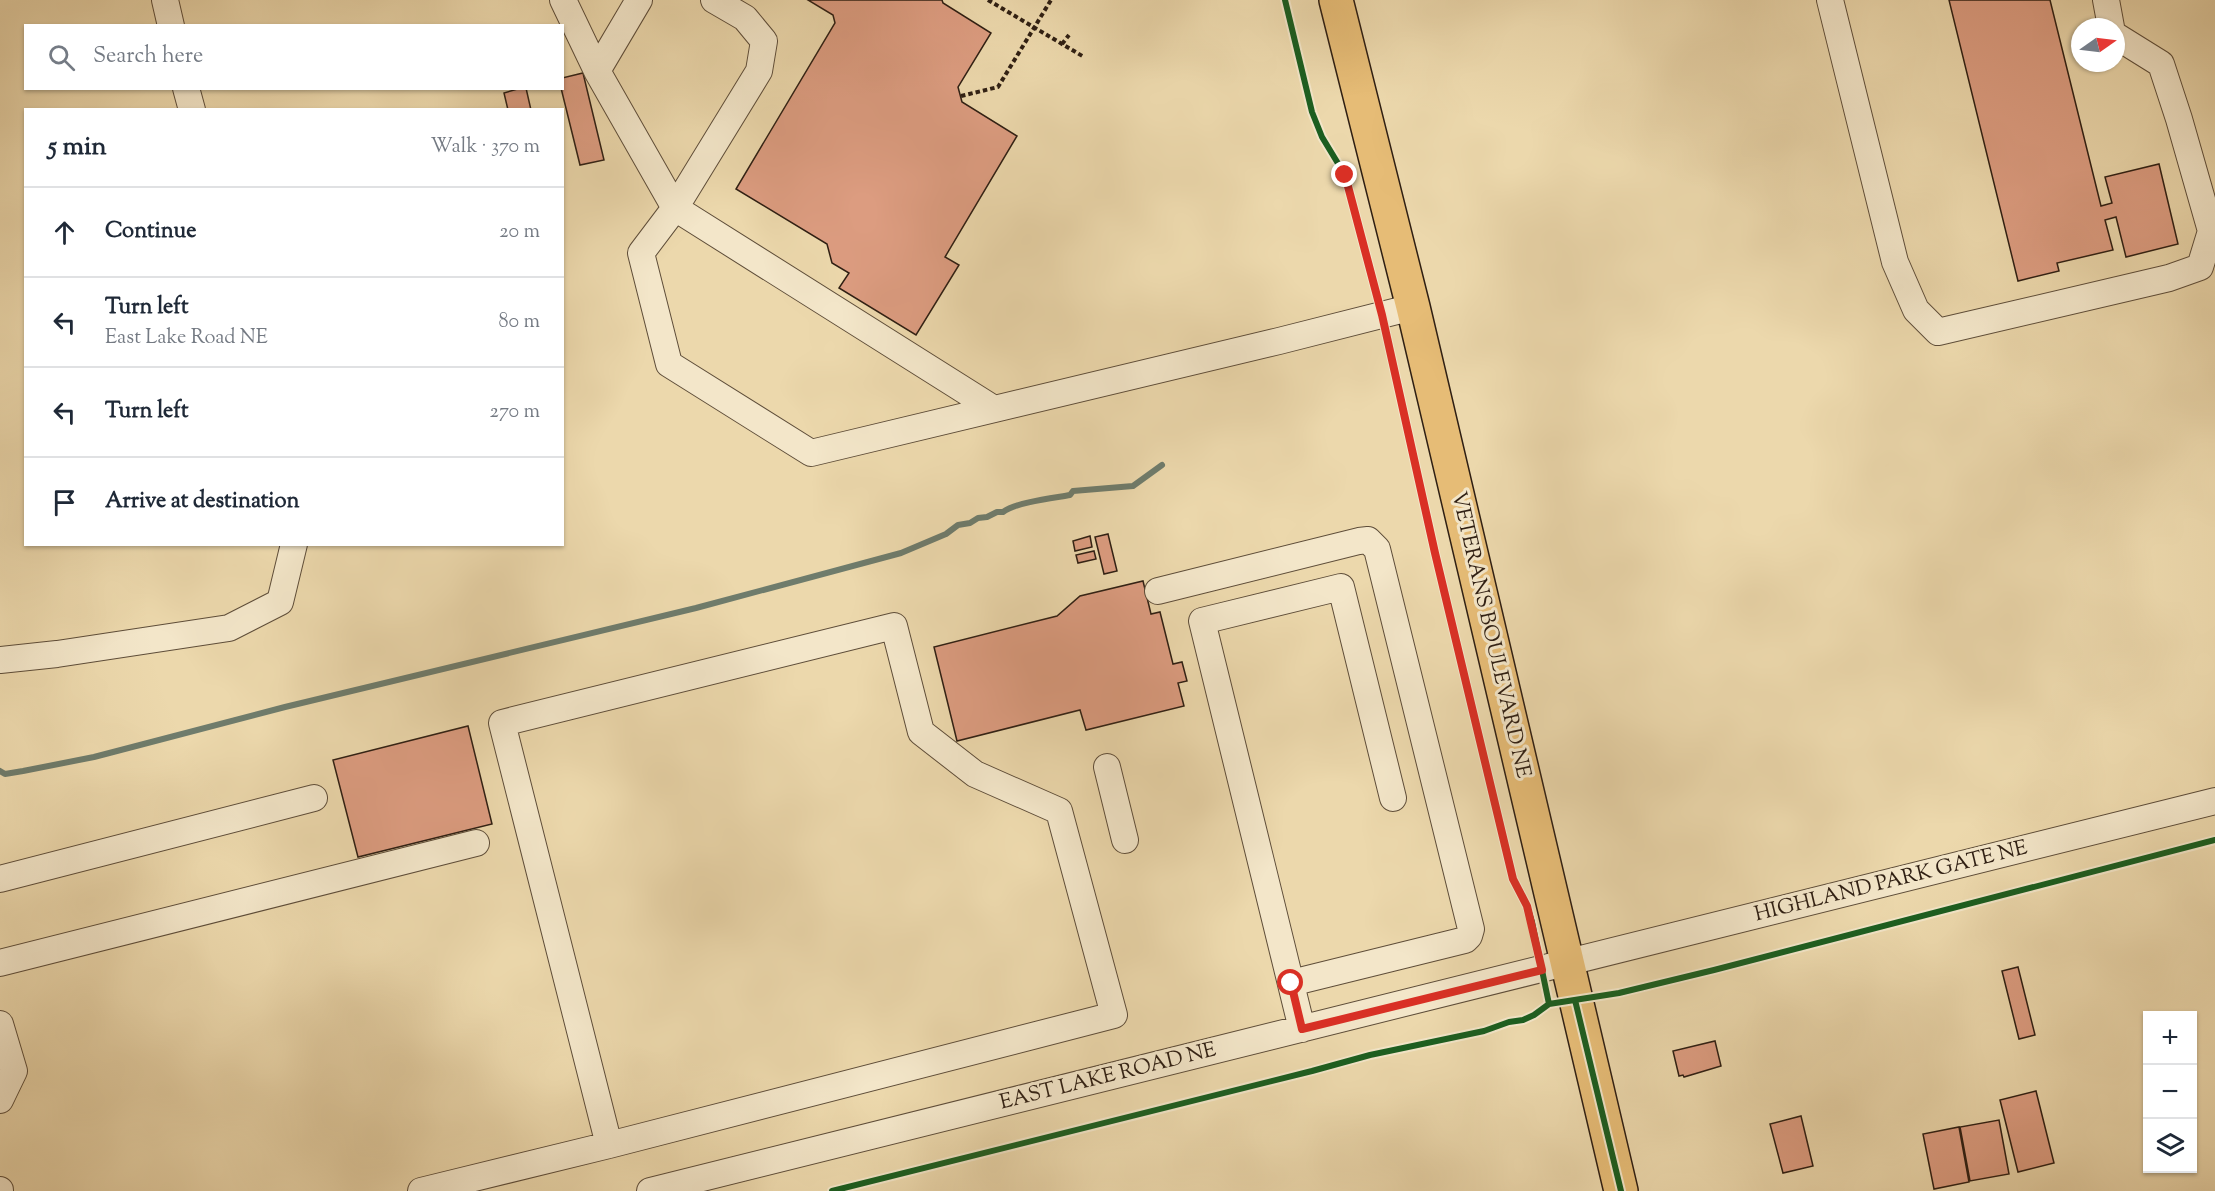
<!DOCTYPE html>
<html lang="en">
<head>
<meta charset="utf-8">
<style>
  :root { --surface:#fff; --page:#f6f6f7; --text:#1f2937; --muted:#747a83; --line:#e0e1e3 }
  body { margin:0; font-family:"Sorts Mill Goudy",serif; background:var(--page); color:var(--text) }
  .controls { position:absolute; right:18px; bottom:18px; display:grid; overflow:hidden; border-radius:0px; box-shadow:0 2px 4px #0004 }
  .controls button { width:54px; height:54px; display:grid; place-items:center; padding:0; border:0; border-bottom:2px solid var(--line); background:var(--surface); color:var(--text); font:30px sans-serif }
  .compass { position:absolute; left:2071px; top:18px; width:54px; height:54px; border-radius:50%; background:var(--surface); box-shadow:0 2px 4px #0004; rotate:76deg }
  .stop { position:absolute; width:18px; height:18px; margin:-14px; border:4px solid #d93025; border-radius:50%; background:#fff }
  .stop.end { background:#d93025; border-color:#fff; box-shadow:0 2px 6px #0008 }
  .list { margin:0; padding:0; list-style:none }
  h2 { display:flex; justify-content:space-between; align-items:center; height:78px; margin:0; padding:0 24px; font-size:26px }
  h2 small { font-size:20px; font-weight:400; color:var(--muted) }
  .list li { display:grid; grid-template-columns:39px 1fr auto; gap:18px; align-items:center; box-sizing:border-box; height:90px; padding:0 24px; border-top:2px solid var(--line) }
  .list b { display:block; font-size:22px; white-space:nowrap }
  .list p { margin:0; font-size:20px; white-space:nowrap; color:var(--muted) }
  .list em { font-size:20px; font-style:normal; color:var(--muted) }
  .icon { flex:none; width:33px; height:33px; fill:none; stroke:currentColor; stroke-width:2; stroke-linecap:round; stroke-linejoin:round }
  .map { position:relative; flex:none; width:2215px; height:1191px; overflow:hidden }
  .search { position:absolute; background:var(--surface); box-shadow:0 2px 4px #0004; left:24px; top:24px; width:540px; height:66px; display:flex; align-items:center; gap:15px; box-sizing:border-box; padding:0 21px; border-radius:0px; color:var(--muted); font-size:22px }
  .panel { position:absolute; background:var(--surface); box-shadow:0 2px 4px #0004; left:24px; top:108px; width:540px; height:438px; border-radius:0px }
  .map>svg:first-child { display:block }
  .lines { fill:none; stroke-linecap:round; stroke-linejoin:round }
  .stream { stroke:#6f7c6c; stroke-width:6 }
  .building { fill:#dc9c80; stroke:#2f1f13; stroke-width:1.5 }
  .minor-casing { stroke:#5e4d39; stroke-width:28 }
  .major-casing { stroke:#2f1f13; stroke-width:36 }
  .path { stroke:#2f1f13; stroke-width:4; stroke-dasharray:4.5 3; stroke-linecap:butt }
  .minor { stroke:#f3e6c9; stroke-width:26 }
  .major { stroke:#e6bc76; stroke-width:33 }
  .cycleway-casing { stroke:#f3e6c9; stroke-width:10 }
  .cycleway { stroke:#1b5e20; stroke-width:6 }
  .route { stroke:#d93025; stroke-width:8 }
  .labels { text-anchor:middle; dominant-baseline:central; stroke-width:6; stroke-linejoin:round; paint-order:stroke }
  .street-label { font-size:21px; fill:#2f1f13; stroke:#f3e6c9 }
</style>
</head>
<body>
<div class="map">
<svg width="2215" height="1191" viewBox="0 0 2215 1191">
  <rect width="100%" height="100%" fill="#ecd8ac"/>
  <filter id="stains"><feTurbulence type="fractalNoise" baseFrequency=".00333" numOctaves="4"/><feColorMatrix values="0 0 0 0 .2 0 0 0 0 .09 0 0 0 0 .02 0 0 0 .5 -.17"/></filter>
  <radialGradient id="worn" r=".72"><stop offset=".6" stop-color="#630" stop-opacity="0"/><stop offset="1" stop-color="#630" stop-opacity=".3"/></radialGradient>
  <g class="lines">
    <path class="stream" d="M0,771L5,774L23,771L94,757L285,707L696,608L901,553L946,534L958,525L970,523L978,518L987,517L997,512H1003C1017,502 1053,498 1070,495L1073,491L1133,486L1162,465"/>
  </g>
  <path class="building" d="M808,0H942L943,3L991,33L958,87L962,102L1017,136L945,257L959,265L916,335L839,288L849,273L832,263L827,244L736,189L835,23L833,15Z
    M1949,0H2050L2101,206L2112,203L2105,177L2159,164L2178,244L2126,257L2116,217L2105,220L2113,250L2057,263L2059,271L2018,281Z
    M583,73L604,160L580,165L561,88H562V78Z
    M521,88H526L531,110H508L504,93Z
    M1108,534L1117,571L1104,574L1095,537Z
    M1090,536L1092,547L1075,551L1073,541Z
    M1094,551L1096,559L1078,563L1076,555Z
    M1143,581L1151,614L1160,612L1173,664L1182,662L1187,681L1178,683L1184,706L1086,730L1080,710L957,741L934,647L1057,616L1080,596Z
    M468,726L492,824L358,857L333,760Z
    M2018,967L2035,1035L2019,1039L2002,971Z
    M1715,1041L1721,1066L1684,1077L1683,1075L1679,1076L1673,1051Z
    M2036,1091L2054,1163L2018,1172L2000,1100Z
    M1801,1116L1813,1166L1783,1173L1770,1124Z
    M1999,1120L2009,1174L1970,1181L1960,1127Z
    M1959,1127L1969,1182L1934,1189L1923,1134Z"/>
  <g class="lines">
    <defs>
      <path id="minor" d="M165,0L171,26
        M563,0L597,71
        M639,0L597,71L675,208L641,253L669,364L811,453L1279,341L1413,307
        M714,0L745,18L764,41L759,71L675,208L994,409
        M1830,0L1895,262L1916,310L1938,332L2169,278L2200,267L2211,231L2179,119L2161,64L2116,36
        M2106,0L2111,27
        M186,88L192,110
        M1158,591L1359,541L1368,540L1377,549L1471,929L1469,936L1465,940L1291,983
        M0,660L57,654L229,628L280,602L294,544
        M1107,767L1125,840
        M0,879L314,798
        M0,963L476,843
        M0,1024L14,1071L0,1100
        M1302,1029L1202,621L1341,587L1393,798
        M0,1190V1191
        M421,1191L609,1145L1114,1015L1059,811L975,774L921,732L894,626L502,723L609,1145
        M650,1191L2215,801"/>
      <path id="major" d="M1336,0L1413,307L1621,1191"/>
    </defs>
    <use href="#minor" class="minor-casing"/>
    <use href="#major" class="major-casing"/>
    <path class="path" d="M988,0L1084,57
      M1062,44L1069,35
      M961,96L998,87L1051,0"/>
    <use href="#minor" class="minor"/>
    <use href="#major" class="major"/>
    <defs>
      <path id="cycleway" d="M1285,0L1312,112L1322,137L1345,175L1382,315L1435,553L1513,879L1527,906L1532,922L1549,1004L1619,993L1714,970L2215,840
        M1575,1000L1621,1191
        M832,1191L1312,1071L1370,1055L1484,1031L1509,1022L1523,1020L1534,1015L1549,1004"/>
    </defs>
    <use href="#cycleway" class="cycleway-casing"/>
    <use href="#cycleway" class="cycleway"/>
  </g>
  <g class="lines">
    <path class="route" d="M1291,983L1302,1029L1542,970L1527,906L1513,879L1435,553L1382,315L1345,175"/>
  </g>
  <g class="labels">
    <g class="street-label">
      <text transform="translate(1490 635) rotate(77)">VETERANS BOULEVARD NE</text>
      <text transform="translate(1891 882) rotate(-14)">HIGHLAND PARK GATE NE</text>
      <text transform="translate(1108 1077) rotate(-14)">EAST LAKE ROAD NE</text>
    </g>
  </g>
  <rect width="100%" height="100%" filter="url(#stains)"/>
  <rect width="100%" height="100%" fill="url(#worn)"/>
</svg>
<div class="controls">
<button>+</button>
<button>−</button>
<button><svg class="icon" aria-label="layers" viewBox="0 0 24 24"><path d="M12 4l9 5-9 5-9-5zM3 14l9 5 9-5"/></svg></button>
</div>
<svg class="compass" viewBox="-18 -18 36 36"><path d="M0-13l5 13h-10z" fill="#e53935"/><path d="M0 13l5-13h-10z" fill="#747a83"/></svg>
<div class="stop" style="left:1291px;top:983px"></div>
<div class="stop end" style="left:1345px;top:175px"></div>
<div class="search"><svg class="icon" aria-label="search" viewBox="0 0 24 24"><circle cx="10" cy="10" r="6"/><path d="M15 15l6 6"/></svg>Search here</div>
<section class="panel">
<h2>5 min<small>Walk · 370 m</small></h2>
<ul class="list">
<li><svg class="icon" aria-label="ahead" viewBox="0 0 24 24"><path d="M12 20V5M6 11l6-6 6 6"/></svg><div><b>Continue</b></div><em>20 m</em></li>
<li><svg class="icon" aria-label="left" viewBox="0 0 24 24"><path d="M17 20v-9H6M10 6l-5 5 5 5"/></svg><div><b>Turn left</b><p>East Lake Road NE</p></div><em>80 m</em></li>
<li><svg class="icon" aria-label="left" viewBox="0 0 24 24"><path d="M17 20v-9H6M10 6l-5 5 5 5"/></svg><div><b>Turn left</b></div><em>270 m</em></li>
<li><svg class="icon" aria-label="arrive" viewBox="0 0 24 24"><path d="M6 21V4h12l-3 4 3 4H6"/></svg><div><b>Arrive at destination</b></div></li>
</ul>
</section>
</div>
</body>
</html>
